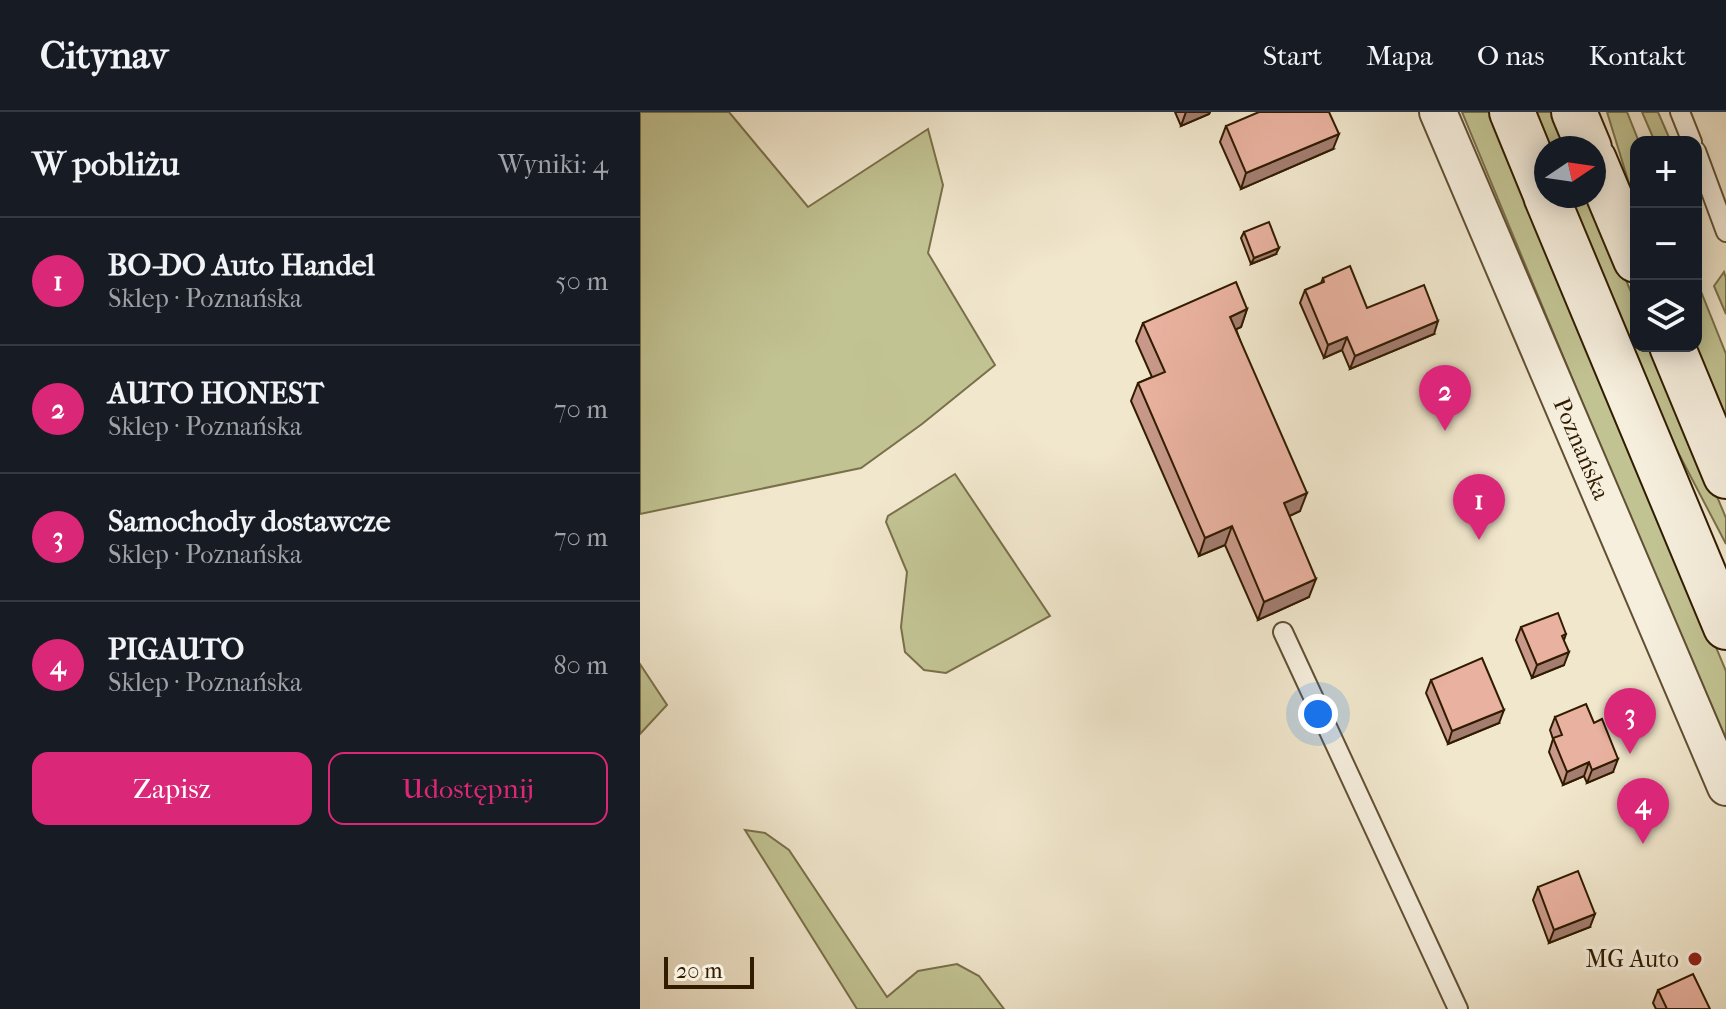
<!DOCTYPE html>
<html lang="pl">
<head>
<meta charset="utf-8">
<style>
  :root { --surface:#171b24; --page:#20242c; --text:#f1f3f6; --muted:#9ea1a6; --line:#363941; --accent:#db2777 }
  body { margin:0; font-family:"IM FELL French Canon",serif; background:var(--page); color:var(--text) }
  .controls { position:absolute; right:24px; top:24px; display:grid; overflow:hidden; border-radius:16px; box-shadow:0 4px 20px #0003 }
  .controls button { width:72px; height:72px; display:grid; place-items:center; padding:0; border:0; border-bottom:2px solid var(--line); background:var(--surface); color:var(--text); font:40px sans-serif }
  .compass { position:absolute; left:894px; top:24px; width:72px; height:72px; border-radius:50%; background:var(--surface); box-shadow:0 4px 20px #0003; rotate:77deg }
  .scale { position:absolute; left:24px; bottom:20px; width:90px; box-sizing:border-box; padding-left:8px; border:4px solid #311c00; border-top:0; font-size:22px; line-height:28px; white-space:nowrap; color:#311c00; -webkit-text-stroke:6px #f6efde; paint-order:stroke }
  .you { position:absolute; left:678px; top:602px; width:28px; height:28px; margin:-20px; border:6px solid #fff; border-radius:50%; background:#1a73e8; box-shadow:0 0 0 12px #1a73e833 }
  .badge { display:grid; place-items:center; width:52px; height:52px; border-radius:50%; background:var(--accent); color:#fff; font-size:26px; font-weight:700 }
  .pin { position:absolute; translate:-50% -66px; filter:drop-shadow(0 2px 4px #0008) }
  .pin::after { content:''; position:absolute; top:42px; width:28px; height:24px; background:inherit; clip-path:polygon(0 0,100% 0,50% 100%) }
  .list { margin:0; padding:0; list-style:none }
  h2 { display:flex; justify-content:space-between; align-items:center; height:104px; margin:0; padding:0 32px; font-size:34px }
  h2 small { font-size:26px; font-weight:400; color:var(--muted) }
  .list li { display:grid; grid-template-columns:52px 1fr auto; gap:24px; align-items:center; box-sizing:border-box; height:128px; padding:0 32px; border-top:2px solid var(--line) }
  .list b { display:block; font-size:30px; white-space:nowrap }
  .list p { margin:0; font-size:26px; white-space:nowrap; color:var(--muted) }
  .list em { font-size:26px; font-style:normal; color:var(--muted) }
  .actions { display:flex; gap:16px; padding:24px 32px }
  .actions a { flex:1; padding:18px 0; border:2px solid var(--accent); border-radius:16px; text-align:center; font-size:28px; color:var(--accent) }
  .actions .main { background:var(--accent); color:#fff }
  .icon { flex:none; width:44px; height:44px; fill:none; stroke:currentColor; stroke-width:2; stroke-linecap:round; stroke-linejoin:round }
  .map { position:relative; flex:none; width:1086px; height:897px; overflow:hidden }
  header { display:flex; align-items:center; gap:48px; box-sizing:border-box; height:112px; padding:0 40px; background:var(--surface); border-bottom:2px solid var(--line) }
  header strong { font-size:38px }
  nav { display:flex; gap:44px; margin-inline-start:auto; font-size:28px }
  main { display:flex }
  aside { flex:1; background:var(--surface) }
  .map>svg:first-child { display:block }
  .green { fill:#c2c393; stroke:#7a704a; stroke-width:2 }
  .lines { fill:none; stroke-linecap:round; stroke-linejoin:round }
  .service-casing { stroke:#614f33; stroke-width:22 }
  .minor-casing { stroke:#614f33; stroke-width:40 }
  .secondary-casing { stroke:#311c00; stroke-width:48 }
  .service { stroke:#f6efde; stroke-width:18 }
  .minor { stroke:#f6efde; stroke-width:36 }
  .secondary { stroke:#f6efde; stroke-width:44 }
  .wall { fill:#c8998a; stroke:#311c00; stroke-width:2 }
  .shaded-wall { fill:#a37d70; stroke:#311c00; stroke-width:2 }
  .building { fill:#e9b2a0; stroke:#311c00; stroke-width:2 }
  .poi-dot { fill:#8f2418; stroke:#f6efde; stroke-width:3 }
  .labels { text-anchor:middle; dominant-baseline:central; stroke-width:7; stroke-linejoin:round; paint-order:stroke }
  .street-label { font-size:24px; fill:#311c00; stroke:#f6efde }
  .poi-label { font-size:24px; fill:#311c00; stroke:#f6efde; text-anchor:end }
</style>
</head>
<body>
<header>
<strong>Citynav</strong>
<nav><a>Start</a><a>Mapa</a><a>O nas</a><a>Kontakt</a></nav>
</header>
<main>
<aside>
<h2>W pobliżu<small>Wyniki: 4</small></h2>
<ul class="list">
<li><span class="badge">1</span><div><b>BO-DO Auto Handel</b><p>Sklep · Poznańska</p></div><em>50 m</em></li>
<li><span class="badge">2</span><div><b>AUTO HONEST</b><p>Sklep · Poznańska</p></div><em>70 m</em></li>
<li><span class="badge">3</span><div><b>Samochody dostawcze</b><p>Sklep · Poznańska</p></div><em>70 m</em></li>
<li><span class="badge">4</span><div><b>PIGAUTO</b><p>Sklep · Poznańska</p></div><em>80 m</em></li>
</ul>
<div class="actions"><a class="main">Zapisz</a><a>Udostępnij</a></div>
</aside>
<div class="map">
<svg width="1086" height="897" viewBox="0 0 1086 897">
  <rect width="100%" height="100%" fill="#f1e7cd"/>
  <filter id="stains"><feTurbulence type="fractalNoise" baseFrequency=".0025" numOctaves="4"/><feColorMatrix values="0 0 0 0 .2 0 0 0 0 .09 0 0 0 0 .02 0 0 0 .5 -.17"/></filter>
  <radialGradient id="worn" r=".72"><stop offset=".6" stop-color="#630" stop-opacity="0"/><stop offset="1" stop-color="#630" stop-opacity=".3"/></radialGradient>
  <path class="green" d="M0,0H89L168,95L288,17L303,73L288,141L355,253L282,312L221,356L0,402Z
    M822,0H852L1086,559V638Z
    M890,0H916L931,36H906Z
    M967,0H987L999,30H996V94Z
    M1002,0H1018L1031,30H1015Z
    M925,84H951L996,192V234H1014L1086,406V432L1006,279Z
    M1084,160L1086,166V202L1074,174Z
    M1056,167L1086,242V319L1051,234H1056Z
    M315,362L410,504L306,561L284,558L265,540L261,515L267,460L246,410L248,404Z
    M0,552L27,593L0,622Z
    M105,718L125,721L149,738L247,885L278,859L317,852L339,864L364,897H217Z"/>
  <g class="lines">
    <defs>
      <path id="service" d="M1040,0L1052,30
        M1056,39L1086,120
        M643,520L818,897"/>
      <g id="minor">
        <path id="s1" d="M798,0L1086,675"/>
      </g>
      <path id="secondary" d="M872,0L906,83
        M934,0L949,36
        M954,48L996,148
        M906,84L1086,515
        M1032,234L1086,364"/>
    </defs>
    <use href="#service" class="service-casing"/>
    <use href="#minor" class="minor-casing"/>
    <use href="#secondary" class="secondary-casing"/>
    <use href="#service" class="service"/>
    <use href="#minor" class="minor"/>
    <use href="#secondary" class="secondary"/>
  </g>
  <path class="wall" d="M535,0H570L569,2L541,14Z
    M586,14L693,37L601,77L580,30Z
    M604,120L636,142L611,152L601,126Z
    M683,166L727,196L794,222L710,257L702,238L684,246L660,191L665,178L681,171Z
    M607,197L601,215L596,217L660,399L649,404L669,485L618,508L585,433L559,444L491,289L498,271L512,265L496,229L503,211Z
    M881,515L926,522L924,528V553L892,566L876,528Z
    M791,568L859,611L808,632L786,581Z
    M915,605L973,660L947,671L944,664L923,673L909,640L913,627L910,618Z
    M898,775L950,815L909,831L893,788Z
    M1018,878L1070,897H1016L1013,891Z"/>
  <path class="shaded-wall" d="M546,0H570L569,2L541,14Z
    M699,22L693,37L601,77L606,61Z
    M639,136L636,142L611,152L614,146Z
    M607,197L601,215L584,223L590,205Z
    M798,209L794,222L710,257L715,244Z
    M707,225L702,238L684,246L688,233Z
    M667,381L660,399L637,410L644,391Z
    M592,414L585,433L559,444L565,426Z
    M676,467L669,485L618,508L624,490Z
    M929,540L924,553L892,566L897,553Z
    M864,598L859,611L808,632L812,619Z
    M978,647L973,660L947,671L952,658Z
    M949,650L944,664L923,673L927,660Z
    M955,802L950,815L909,831L914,818Z"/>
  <path class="building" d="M619,0H689L699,22L606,61L586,14Z
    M629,110L639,136L614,146L604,120Z
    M710,154L727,196L784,173L798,209L715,244L707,225L688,233L665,178L684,170L683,166Z
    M596,170L607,197L590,205L667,381L644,391L676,467L624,490L592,414L565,426L498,271L525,260L503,211Z
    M918,501L926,522L922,524L929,540L897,553L881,515Z
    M842,546L864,598L812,619L791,568Z
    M946,592L954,611L962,607L978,647L952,658L949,650L927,660L913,626L922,623L915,605Z
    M938,759L955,802L914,818L898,775Z
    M1053,862L1070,897H1027L1018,878Z"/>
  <circle class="poi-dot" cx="1055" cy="847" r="8"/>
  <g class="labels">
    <g class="street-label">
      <text stroke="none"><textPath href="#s1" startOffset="366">Poznańska</textPath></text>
    </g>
    <g class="poi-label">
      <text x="1039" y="847">MG Auto</text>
    </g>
  </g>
  <rect width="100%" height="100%" filter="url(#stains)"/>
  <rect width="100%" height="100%" fill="url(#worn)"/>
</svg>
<div class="controls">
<button>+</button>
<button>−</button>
<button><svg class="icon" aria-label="layers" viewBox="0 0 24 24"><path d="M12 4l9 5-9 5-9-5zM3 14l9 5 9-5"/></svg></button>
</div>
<svg class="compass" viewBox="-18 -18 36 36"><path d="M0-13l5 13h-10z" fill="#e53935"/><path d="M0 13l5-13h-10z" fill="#9ea1a6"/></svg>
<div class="scale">20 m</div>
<div class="you"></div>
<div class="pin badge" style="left:839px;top:428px">1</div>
<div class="pin badge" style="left:805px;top:319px">2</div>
<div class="pin badge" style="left:990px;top:642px">3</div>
<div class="pin badge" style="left:1003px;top:732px">4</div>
</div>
</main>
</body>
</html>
